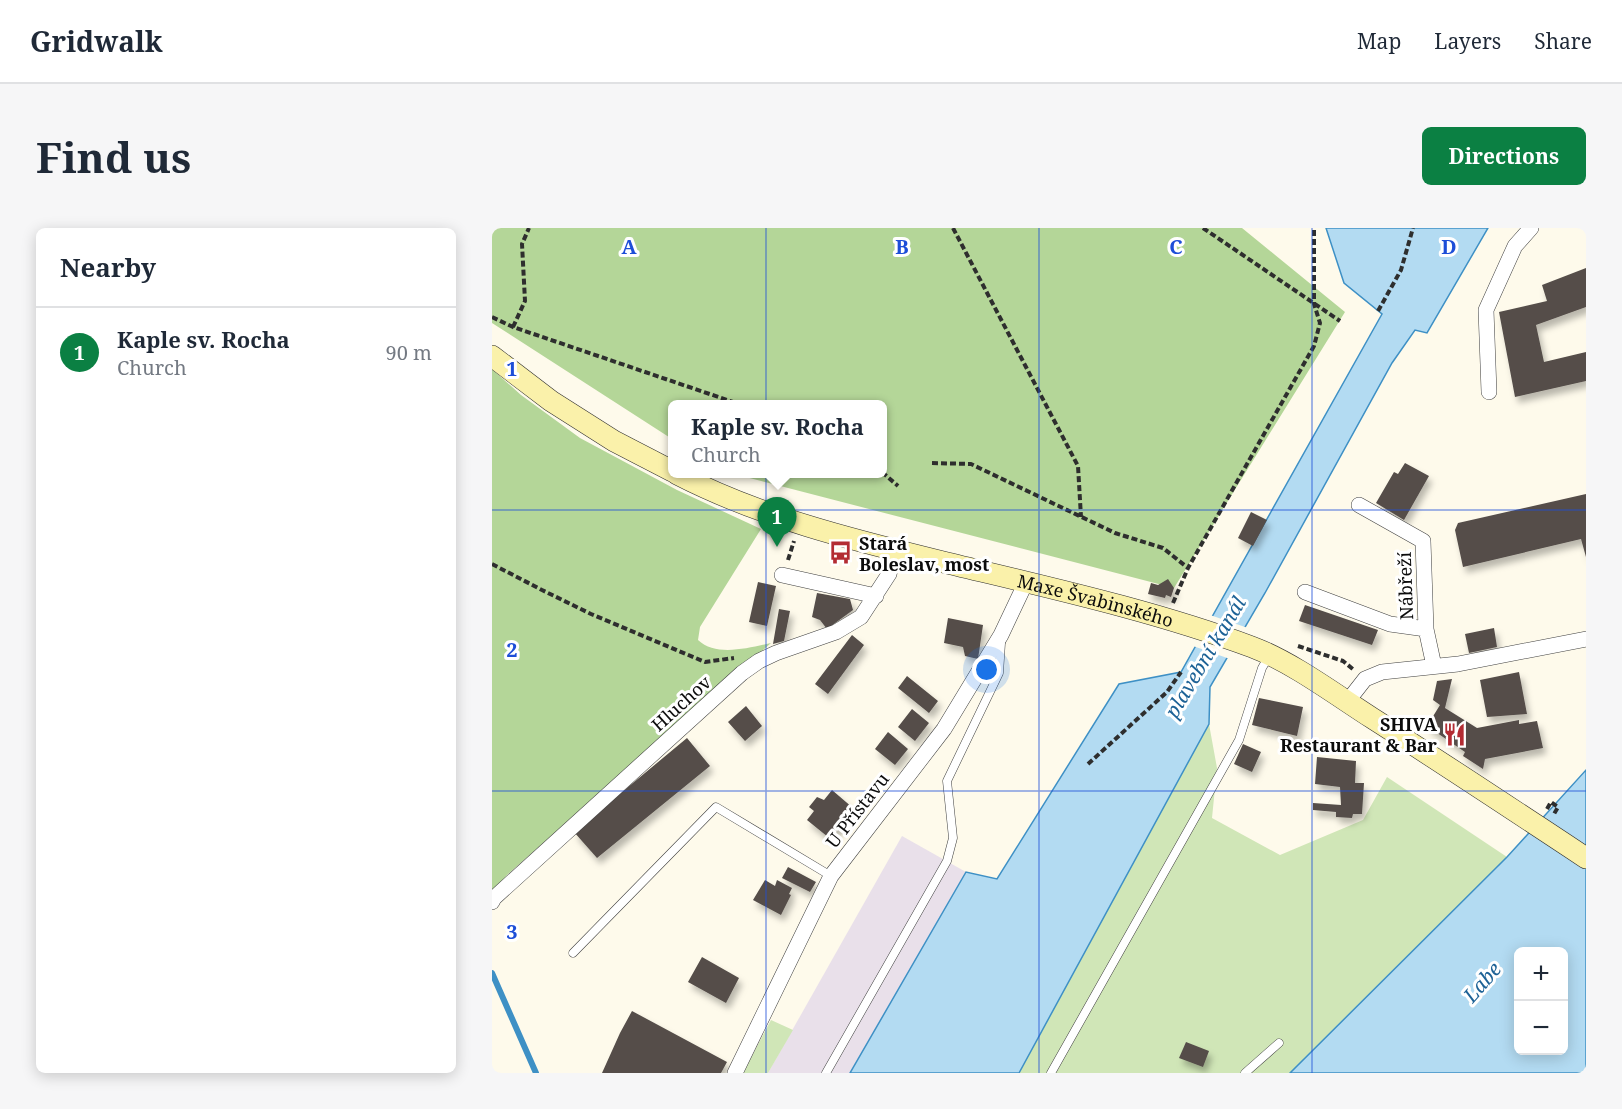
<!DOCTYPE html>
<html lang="en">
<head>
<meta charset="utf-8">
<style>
  :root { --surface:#fff; --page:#f6f6f7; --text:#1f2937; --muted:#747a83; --line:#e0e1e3; --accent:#0b8043 }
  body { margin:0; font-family:"Noto Serif",serif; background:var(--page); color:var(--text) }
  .controls { position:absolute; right:18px; bottom:18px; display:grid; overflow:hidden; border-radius:9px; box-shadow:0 3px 15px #0003 }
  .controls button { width:54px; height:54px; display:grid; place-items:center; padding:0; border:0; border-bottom:2px solid var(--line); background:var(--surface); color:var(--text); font:30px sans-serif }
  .you { position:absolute; left:495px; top:442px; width:21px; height:21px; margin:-15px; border:4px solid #fff; border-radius:50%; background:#1a73e8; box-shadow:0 0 0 9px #1a73e833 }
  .badge { display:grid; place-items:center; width:39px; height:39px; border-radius:50%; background:var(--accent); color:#fff; font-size:20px; font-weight:700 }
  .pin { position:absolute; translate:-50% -50px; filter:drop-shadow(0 2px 3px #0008) }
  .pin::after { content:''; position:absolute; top:32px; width:21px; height:18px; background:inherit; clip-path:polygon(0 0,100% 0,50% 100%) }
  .popup { position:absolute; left:176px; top:172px; width:219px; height:78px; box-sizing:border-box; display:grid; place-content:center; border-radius:9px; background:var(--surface); filter:drop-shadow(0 2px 4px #0005); font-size:20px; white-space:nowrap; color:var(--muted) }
  .popup b { font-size:22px; color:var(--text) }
  .popup::after { content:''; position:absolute; left:50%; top:100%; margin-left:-12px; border:12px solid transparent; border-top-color:var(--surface) }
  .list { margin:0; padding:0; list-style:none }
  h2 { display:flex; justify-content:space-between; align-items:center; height:78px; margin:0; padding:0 24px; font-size:26px }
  h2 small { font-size:20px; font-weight:400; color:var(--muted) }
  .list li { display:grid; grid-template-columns:39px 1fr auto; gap:18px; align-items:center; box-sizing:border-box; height:90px; padding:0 24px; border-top:2px solid var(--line) }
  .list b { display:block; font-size:22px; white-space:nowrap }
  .list p { margin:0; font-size:20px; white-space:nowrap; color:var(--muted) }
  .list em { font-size:20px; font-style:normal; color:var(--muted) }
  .map { position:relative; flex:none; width:1094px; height:845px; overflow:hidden; border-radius:9px }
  header { display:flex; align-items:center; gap:36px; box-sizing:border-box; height:84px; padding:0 30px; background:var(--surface); border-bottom:2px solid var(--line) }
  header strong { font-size:28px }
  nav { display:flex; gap:33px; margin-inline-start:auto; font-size:21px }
  .intro { display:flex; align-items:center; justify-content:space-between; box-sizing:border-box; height:144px; padding:0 36px }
  h1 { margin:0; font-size:42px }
  .button { padding:15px 27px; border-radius:9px; background:var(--accent); color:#fff; font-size:21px; font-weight:700 }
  main { display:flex; gap:36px; padding:0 36px }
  aside { flex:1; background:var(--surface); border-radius:9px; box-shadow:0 3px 15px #0003 }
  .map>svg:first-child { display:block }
  .industrial { fill:#e9e0ea }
  .green { fill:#d0e6b7 }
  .forest { fill:#b4d698 }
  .water { fill:#b3dbf2; stroke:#3e90c5; stroke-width:1.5; fill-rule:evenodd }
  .pier { fill:#fefaeb }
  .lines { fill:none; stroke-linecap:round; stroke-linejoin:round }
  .stream { stroke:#3e90c5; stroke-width:6 }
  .building { fill:#544d49; filter:url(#shadow) }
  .lane-casing { stroke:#3f3f3f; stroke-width:9 }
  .street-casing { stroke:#3f3f3f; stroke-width:16 }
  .secondary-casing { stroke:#2e2e2e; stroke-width:22 }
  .path { stroke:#2e2e2e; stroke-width:4; stroke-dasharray:6 3; stroke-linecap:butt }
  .lane { stroke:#fff; stroke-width:8 }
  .street { stroke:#fff; stroke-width:15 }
  .secondary { stroke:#faf1aa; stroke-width:21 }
  .grid { fill:none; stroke:#1d4ed8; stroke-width:1.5; stroke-opacity:0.55 }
  .labels { text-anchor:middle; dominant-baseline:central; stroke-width:6; stroke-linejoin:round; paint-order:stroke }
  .poi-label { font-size:18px; font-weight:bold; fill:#0c0c0c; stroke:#fff; text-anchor:start }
  .street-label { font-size:18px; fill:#0c0c0c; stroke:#fff }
  .water-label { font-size:20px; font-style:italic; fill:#1d6296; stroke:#fff }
  .grid-label { font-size:20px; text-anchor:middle; font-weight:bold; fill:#1d4ed8; stroke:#fff; stroke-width:6; stroke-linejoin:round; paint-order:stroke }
</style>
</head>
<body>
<header>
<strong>Gridwalk</strong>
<nav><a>Map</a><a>Layers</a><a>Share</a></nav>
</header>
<div class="intro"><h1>Find us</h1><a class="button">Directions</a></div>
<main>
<aside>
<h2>Nearby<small></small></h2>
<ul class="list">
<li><span class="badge">1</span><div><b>Kaple sv. Rocha</b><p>Church</p></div><em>90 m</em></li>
</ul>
</aside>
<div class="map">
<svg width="1094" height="845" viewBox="0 0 1094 845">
  <defs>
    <filter id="shadow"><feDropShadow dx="3.5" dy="6" stdDeviation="3" flood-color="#0004"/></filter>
  </defs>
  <rect width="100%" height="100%" fill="#fefaeb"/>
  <path class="industrial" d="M410,608L474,644L358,845H276Z"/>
  <path class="green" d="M717,496L725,540L720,590L788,627L871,592L895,549L1015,629L798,845H527Z
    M279,792L301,802L276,845H251Z"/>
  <path class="forest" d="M0,0H750L853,84L682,360L242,246H390V176H180V211L0,95Z
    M0,141L29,167L88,210L185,262L269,301L208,399L206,412C224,429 256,420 279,415L15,647L0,665Z"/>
  <path class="water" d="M834,0H996L935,105L923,102L900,135L773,365L718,459L717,496L527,845H358L474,644L505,651L627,456L689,444L890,86L852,55Z
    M1094,542V845H798L1015,629ZM1026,724H1072V822H1026Z"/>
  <path class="pier" d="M718,387L756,400L738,431L701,418Z"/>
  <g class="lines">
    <path class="stream" d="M0,745L44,845"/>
  </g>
  <path class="building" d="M1094,40V79L1044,97L1052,134L1094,124V153L1023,169L1007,84L1055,73L1050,57Z
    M913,235L937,248L912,292L884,275L902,244L906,246Z
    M1094,266V329L1089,311L971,339L963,302L966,295Z
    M759,284L775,292L761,318L746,310Z
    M676,351L682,360L679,369L674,367L673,370L656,366L659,355L666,357Z
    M266,354L284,358L275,398L257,394Z
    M325,365L358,371L361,382L335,401L328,392L320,389Z
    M813,377L886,402L880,417L807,393Z
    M287,381L298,383L292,413L281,416Z
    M456,390L491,397L486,431L473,428L471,419L452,415Z
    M1002,400L1005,419L977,425L973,406Z
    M360,407L372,417L336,466L323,456Z
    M1027,444L1035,486L995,489L988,452Z
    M415,448L446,473L437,485L406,460Z
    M960,451L953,480L985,500L1027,492V496L1045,493L1051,520L993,531L991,541L971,528L973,524L935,498L948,477L941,472L945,453Z
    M767,470L811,479L805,508L760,497Z
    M254,478L270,498L253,513L236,494Z
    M420,481L437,495L423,513L406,499Z
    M396,504L416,521L403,537L383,521Z
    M195,510L218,538L105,630L82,604Z
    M751,516L769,524L760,544L742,536Z
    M825,529L864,533L863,555H872L870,586H861L860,590L844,589V584L821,582V575L849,577L848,559L823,556Z
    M340,562L361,580L353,589L354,595L348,602L345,600L336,609L315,592L322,583L317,579L325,569L332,572Z
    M296,639L324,654L318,664L290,650Z
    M273,652L283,658L285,652L300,660L297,666L299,667L289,687L261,672Z
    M210,729L247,750L234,775L196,754Z
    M140,783L235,834L229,845H110L128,805Z
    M694,814L717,823L711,839L687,830Z"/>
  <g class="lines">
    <defs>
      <path id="lane" d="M81,725L224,579L339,648
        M334,845L455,633L461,610L455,553L507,445L509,415
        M559,845L747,512L770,440L777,428
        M753,845L787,815"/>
      <path id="street" d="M997,164L994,82L1023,18L1039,0
        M867,277L931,313L934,401L942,438
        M290,347L384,368
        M813,364L898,396L934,401
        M855,474L873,451L890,444L966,436L1094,411
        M0,674L2,670L250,445L267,433L284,425L344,404L369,389L397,346L403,322
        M243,845L339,648L452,501L509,407L534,354"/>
      <g id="secondary">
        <path d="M0,128L59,173L122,213L180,243"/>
        <path id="s1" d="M185,246C268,289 361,312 451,334C554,359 660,382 760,419C800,434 844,467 880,490C952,536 1023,583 1094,630"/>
      </g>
    </defs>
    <use href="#lane" class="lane-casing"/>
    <use href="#street" class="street-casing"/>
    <use href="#secondary" class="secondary-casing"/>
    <path class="path" d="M461,0L586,238L589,289
      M711,0L848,93
      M886,83L909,42L921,0
      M0,89L21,99L247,176
      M21,99L33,73L30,16L37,0
      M440,235L479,236L623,305L671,320L696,340
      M390,244L406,258
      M296,332L302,313
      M0,336L50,362L99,386L213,434L242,430
      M681,375L696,340L822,118L828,95L822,76V0
      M806,418L851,433L862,442
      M596,536L675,464L689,444
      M1055,581L1059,574L1066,579L1062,586"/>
    <use href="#lane" class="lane"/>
    <use href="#street" class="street"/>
    <use href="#secondary" class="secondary"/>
  </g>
  <path class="grid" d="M274,0V845M547,0V845M820,0V845M0,282H1094M0,563H1094"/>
  <defs>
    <symbol id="bus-bare" viewBox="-9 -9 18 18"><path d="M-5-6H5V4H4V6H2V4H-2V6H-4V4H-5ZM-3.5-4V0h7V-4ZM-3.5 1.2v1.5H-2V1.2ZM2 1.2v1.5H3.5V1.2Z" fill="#b32c33" stroke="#fff" stroke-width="2.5" paint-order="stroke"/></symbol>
    <symbol id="restaurant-bare" viewBox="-9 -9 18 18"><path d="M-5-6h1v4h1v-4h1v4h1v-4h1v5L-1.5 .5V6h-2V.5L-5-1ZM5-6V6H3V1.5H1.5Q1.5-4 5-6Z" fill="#b32c33" stroke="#fff" stroke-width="2.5" paint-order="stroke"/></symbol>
  </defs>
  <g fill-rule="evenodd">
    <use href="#bus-bare" x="332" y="308" width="33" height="33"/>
    <use href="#restaurant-bare" x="946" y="490" width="33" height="33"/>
  </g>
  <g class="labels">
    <g class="poi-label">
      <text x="367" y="315">Stará<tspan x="367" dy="21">Boleslav, most</tspan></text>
      <text x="945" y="496" text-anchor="end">SHIVA<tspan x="945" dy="21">Restaurant &amp; Bar</tspan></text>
    </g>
    <g class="street-label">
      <text transform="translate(913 358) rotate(-92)">Nábřeží</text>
      <text stroke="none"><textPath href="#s1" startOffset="438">Maxe Švabinského</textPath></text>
      <text transform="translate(189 475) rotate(-42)">Hluchov</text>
      <text transform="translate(365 582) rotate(-52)">U Přístavu</text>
    </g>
    <g class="water-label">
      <text transform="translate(713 429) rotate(-59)">plavební kanál</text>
      <text transform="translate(990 754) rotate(-49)">Labe</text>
    </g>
  </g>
  <g class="grid-label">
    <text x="137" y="26">A</text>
    <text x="410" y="26">B</text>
    <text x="684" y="26">C</text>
    <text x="957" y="26">D</text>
    <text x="20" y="148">1</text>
    <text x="20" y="429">2</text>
    <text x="20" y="711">3</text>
  </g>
</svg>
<div class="controls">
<button>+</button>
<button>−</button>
</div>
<div class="you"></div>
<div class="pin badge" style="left:285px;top:319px">1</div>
<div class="popup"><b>Kaple sv. Rocha</b>Church</div>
</div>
</main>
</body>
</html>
